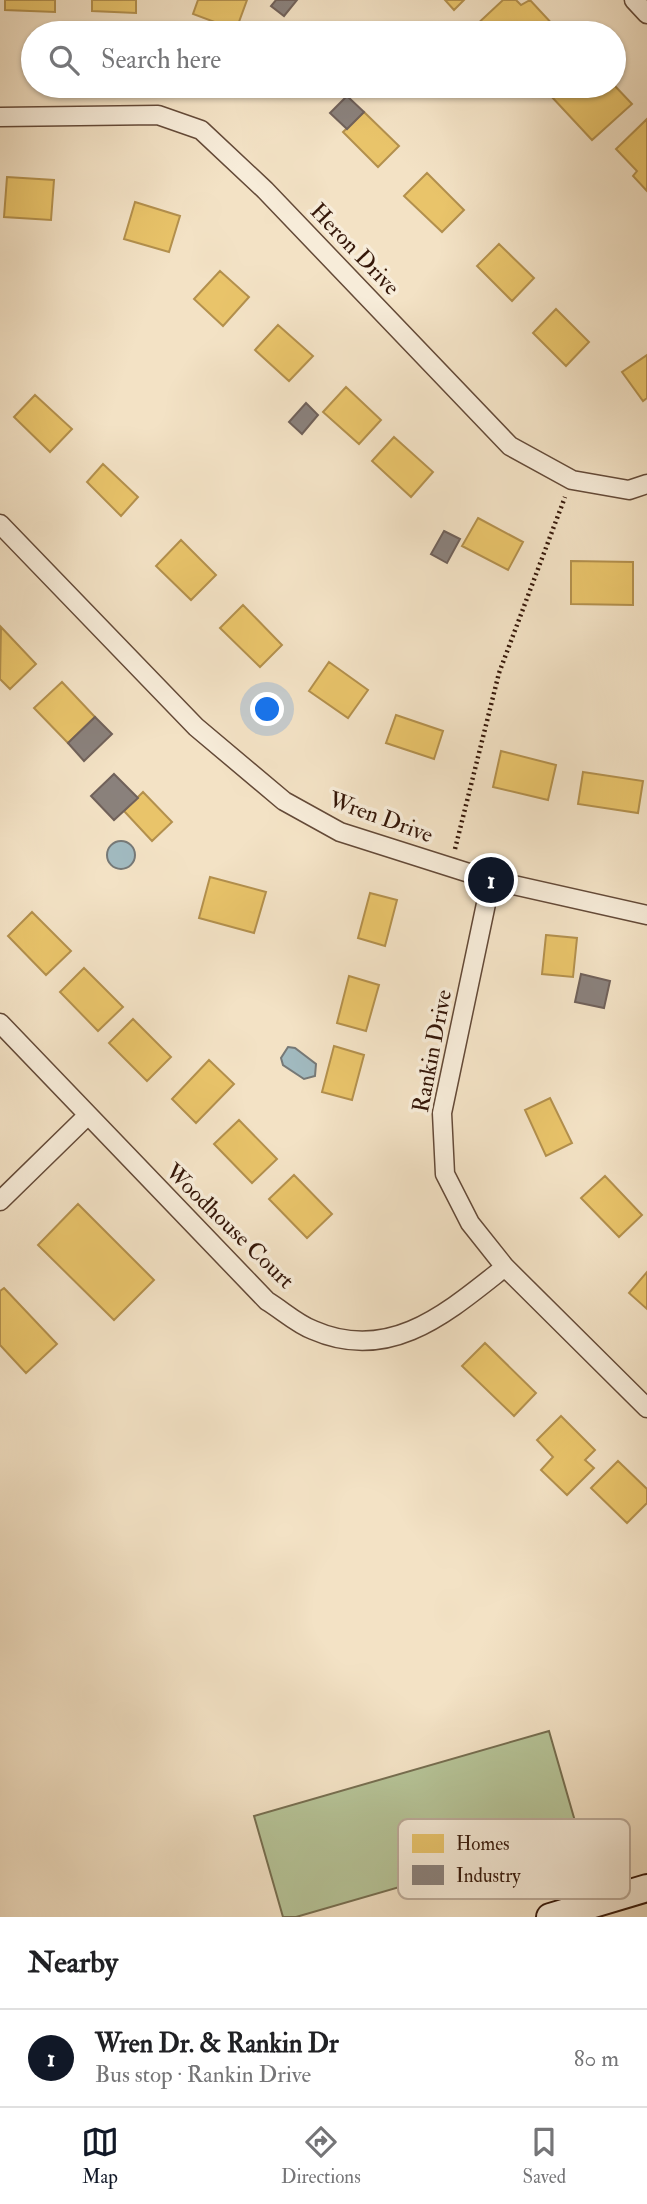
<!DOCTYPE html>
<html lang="en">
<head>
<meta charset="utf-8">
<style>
  :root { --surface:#fff; --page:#f2f2f2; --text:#202124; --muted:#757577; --line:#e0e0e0; --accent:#111827 }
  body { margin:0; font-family:"IM FELL Double Pica",serif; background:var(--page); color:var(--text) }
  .you { position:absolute; left:268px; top:710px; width:24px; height:24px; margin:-18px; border:5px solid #fff; border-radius:50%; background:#1a73e8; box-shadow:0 0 0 10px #1a73e833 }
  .badge { display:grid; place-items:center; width:46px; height:46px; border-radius:50%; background:var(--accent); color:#fff; font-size:23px; font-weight:700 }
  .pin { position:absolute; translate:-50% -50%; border:4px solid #fff; box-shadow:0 2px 7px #0006 }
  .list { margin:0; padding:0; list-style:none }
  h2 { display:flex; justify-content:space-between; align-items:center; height:91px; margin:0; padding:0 28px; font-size:30px }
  h2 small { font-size:23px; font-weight:400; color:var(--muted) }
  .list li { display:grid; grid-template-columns:46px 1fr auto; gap:21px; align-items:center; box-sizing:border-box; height:98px; padding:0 28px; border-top:2px solid var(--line) }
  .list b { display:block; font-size:26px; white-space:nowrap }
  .list p { margin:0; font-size:23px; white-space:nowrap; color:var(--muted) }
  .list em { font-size:23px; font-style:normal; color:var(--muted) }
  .icon { flex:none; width:38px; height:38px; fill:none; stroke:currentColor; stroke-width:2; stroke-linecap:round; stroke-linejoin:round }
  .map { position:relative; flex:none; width:647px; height:1917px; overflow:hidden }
  .search { position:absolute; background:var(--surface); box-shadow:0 2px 5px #0004; left:21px; right:21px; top:21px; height:77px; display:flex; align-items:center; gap:18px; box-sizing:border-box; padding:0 24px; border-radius:38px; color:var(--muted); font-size:26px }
  .sheet { height:189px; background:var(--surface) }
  nav { display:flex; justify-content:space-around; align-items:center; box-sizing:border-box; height:98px; border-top:2px solid var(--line); background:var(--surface); font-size:19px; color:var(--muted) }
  nav a { display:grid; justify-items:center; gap:4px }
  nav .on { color:var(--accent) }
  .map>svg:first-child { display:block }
  .green { fill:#b6c498; stroke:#766e50; stroke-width:2 }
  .water { fill:#a1bac0; stroke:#767977; stroke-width:2 }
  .homes { fill:#e9c46a; stroke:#b3904d; stroke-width:2 }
  .industry { fill:#8a817c; stroke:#70615a; stroke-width:2 }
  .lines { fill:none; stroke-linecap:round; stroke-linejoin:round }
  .street-casing { stroke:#644a38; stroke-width:21 }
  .secondary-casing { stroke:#351709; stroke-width:30 }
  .path { stroke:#351709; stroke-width:4.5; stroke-dasharray:2 3.5; stroke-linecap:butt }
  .street { stroke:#f7ecd9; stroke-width:18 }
  .secondary { stroke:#f7ecd9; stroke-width:26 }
  .labels { text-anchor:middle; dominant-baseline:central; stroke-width:7; stroke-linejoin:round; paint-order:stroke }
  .street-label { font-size:23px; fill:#351709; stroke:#f7ecd9 }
  .key { fill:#f7ecd9; stroke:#bdac9b; stroke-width:2 }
  .key-label { font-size:19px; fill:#351709 }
</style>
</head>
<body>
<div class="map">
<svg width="647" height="1917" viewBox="0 0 647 1917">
  <rect width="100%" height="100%" fill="#f3e2c5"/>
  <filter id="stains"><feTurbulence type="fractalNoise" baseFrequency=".00286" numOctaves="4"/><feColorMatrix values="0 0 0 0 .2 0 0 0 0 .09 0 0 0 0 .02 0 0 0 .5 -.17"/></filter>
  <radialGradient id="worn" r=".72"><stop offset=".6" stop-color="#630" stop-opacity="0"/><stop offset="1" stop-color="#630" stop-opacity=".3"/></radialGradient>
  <path class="green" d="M549,1731L579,1835L296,1917H283L254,1816Z"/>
  <path class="water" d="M107 855a14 14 0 1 1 28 0a14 14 0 1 1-28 0Z
    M288,1047L295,1048L316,1064L315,1076L304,1079L283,1065L281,1058Z"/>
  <path class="homes" d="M5,0H55V12L5,10Z
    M92,0H136V13L92,11Z
    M198,0H247L236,30L193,14Z
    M445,0H464L454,10Z
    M503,0H516L521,5L530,0L555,27L548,33H478L473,28Z
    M614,85L632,104L592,140L550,95L559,86Z
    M364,112L399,146L378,167L343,132Z
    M647,119V191L633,176L637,171L616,149Z
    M427,173L464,210L442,232L404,196Z
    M7,177L54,180L51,220L4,217Z
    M135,202L180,216L169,252L124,239Z
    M499,244L534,278L512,301L477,266Z
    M220,271L249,297L223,326L194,299Z
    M556,309L589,342L566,366L533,333Z
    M278,325L313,356L289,381L255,350Z
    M647,355V398L643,401L622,372Z
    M346,387L381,420L359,444L323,412Z
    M35,395L72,429L50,452L14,417Z
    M394,437L433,472L411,497L372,461Z
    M103,464L138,497L121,516L87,482Z
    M478,518L523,542L508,570L462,546Z
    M181,540L216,575L191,600L156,566Z
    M571,561L633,562V605L571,604Z
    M243,605L282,645L260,667L220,628Z
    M1,627L36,664L10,689L0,679Z
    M329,662L368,690L348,718L309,691Z
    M62,682L95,717L68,743L34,708Z
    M396,715L443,731L434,759L386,743Z
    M501,751L556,765L548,800L493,787Z
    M583,772L643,781L638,813L578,804Z
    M143,792L172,822L152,841L124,811Z
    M210,877L266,892L254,933L199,918Z
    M370,893L397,900L385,946L358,938Z
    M32,912L71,951L46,975L8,936Z
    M546,935L577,938L573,977L542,974Z
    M84,968L123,1007L98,1031L60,992Z
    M349,976L379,985L366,1031L337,1023Z
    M133,1019L171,1057L147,1081L109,1043Z
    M334,1046L364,1055L352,1100L322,1092Z
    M209,1060L234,1084L196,1123L172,1099Z
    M550,1098L572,1143L546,1156L525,1110Z
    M239,1120L277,1159L252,1183L214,1144Z
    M294,1175L332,1214L307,1238L269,1199Z
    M605,1176L642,1215L619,1237L581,1198Z
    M78,1204L154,1280L114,1320L38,1245Z
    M647,1272V1309L629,1293Z
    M4,1288L57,1344L26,1373L0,1345V1291Z
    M485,1343L536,1393L514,1416L462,1366Z
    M561,1416L595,1450L585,1460L594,1468L567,1495L541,1470L553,1457L537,1440Z
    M618,1461L647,1489V1503L627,1523L591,1488Z"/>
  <path class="industry" d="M276,0H297L284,16L271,6Z
    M347,96L364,112L347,129L330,113Z
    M306,403L318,415L302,434L289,422Z
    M444,531L460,539L447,563L431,554Z
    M95,717L112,734L84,761L68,743Z
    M114,774L138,798L114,820L91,796Z
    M581,974L610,981L604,1008L575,1002Z"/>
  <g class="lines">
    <defs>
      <path id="street" d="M634,0L647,14
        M0,117L158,115L201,130L265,190L510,446L572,480L629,490L647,484
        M0,524L196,727L284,801L340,832L491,880L647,915
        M491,880L442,1113L445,1174L470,1223L505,1267L647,1408
        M0,1023L267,1301C282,1310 297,1324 313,1330C390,1364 448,1312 505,1267
        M0,1201L87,1116"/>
      <path id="secondary" d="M550,1917L647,1888"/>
    </defs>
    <use href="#street" class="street-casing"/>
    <use href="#secondary" class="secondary-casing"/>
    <path class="path" d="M455,849L499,673L565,497"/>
    <use href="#street" class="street"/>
    <use href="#secondary" class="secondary"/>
  </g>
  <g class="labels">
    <g class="street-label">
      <text transform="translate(355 249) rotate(46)">Heron Drive</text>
      <text transform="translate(381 817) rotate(20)">Wren Drive</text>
      <text transform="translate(432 1051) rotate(-79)">Rankin Drive</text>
      <text transform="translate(230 1226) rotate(44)">Woodhouse Court</text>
    </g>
  </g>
  <rect x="398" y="1819" width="232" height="80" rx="10" class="key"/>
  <rect x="412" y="1834" width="32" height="19" fill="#e9c46a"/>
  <rect x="412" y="1865" width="32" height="20" fill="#8a817c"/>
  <g class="key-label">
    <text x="456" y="1850">Homes</text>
    <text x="456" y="1882">Industry</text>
  </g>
  <rect width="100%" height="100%" filter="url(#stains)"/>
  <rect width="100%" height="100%" fill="url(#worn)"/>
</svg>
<div class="you"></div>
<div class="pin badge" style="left:491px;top:880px">1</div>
<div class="search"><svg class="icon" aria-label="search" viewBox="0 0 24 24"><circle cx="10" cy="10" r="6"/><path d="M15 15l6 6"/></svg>Search here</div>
</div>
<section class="sheet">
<h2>Nearby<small></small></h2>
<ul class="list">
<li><span class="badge">1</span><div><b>Wren Dr. &amp; Rankin Dr</b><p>Bus stop · Rankin Drive</p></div><em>80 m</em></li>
</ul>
</section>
<nav>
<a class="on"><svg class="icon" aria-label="map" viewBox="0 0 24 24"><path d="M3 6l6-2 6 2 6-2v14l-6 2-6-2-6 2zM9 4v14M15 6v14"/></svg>Map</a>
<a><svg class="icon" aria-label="directions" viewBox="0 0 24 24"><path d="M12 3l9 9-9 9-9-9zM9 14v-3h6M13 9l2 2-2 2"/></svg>Directions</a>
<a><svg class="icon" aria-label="saved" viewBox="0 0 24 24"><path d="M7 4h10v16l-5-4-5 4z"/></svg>Saved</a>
</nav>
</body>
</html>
